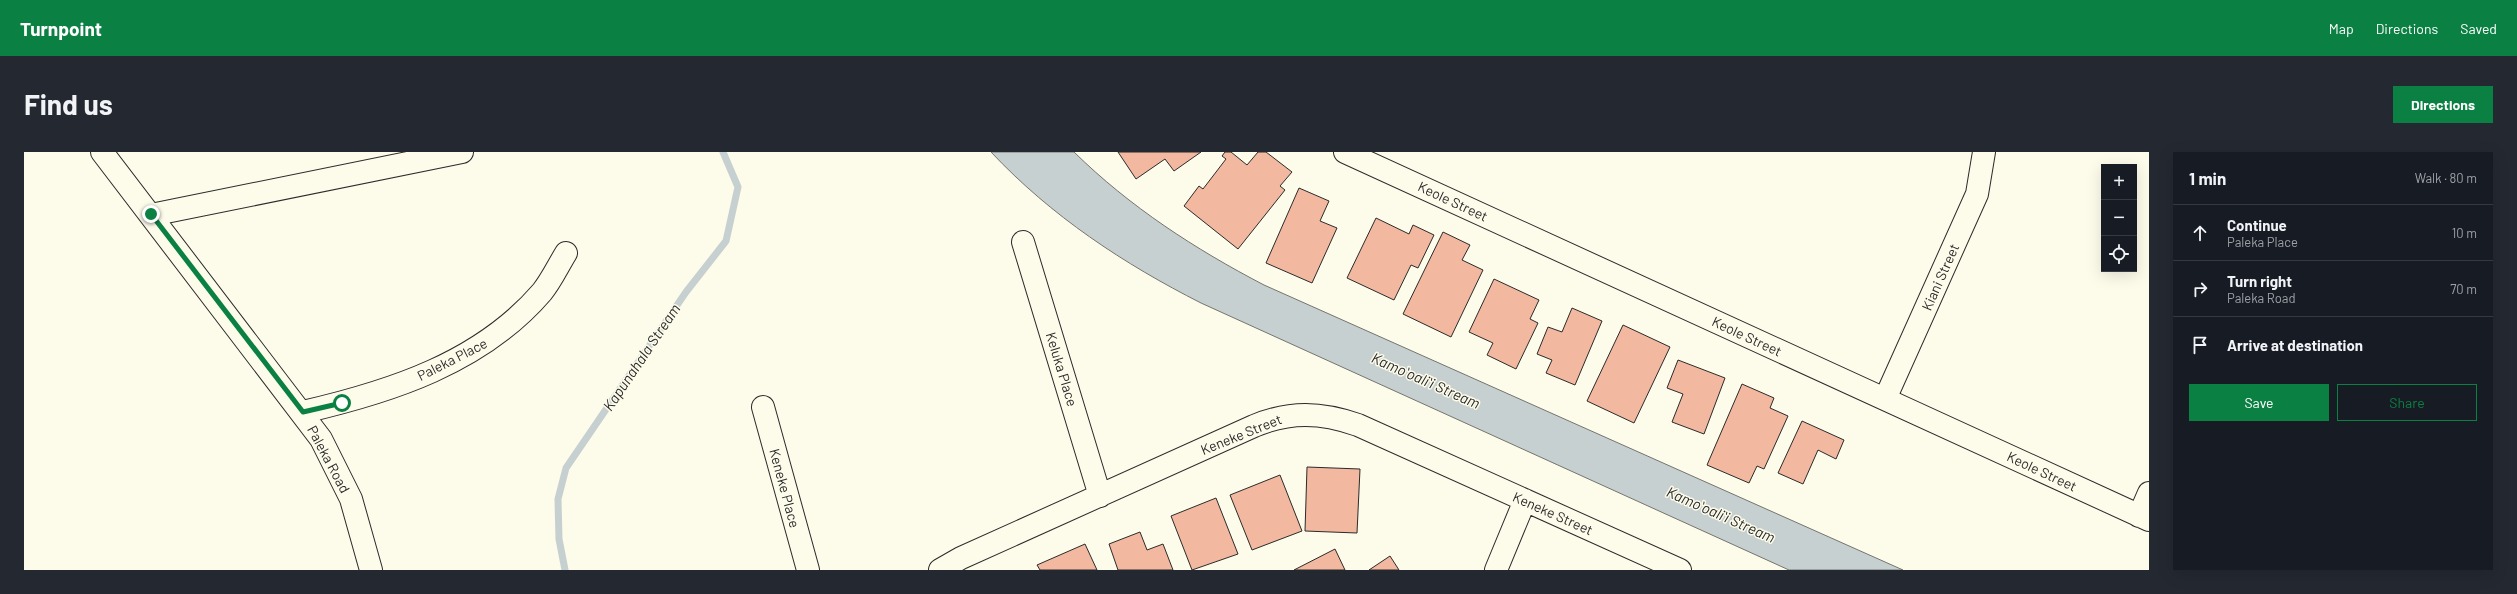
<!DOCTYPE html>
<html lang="en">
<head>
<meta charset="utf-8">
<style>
  :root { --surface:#171b24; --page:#242831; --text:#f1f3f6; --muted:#9ea1a6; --line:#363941; --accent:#0b8043 }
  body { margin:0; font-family:Barlow,sans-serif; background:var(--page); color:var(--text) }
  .controls { position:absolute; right:12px; top:12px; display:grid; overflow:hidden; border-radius:0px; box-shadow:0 4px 16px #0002 }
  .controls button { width:36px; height:36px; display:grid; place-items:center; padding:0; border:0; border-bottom:1px solid var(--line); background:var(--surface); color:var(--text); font:20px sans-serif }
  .stop { position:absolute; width:12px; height:12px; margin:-9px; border:3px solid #0b8043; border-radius:50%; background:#fff }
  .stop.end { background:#0b8043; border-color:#fff; box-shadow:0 1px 4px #0008 }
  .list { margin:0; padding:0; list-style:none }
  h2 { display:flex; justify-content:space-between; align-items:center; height:52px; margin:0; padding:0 16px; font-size:17px }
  h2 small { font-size:13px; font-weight:400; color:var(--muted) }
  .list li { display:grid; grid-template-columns:26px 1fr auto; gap:12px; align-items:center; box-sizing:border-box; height:56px; padding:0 16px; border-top:1px solid var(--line) }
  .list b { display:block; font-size:15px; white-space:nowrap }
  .list p { margin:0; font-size:13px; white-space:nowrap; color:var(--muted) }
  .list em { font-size:13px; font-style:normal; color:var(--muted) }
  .actions { display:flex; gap:8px; padding:12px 16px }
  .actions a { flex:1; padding:9px 0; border:1px solid var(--accent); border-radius:0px; text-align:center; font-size:14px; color:var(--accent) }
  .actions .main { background:var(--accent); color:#fff }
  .icon { flex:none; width:22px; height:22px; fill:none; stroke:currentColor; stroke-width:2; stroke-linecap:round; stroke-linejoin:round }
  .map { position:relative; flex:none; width:2125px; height:418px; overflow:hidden; border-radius:0px }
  header { display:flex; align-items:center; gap:24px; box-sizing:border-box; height:56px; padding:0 20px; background:var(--accent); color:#fff }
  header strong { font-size:19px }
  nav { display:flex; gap:22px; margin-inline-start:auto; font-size:14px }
  .intro { display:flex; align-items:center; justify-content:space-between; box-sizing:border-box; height:96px; padding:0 24px }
  h1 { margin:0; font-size:28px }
  .button { padding:10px 18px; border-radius:0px; background:var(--accent); color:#fff; font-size:14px; font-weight:700 }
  main { display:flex; gap:24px; padding:0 24px }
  aside { flex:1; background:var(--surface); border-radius:0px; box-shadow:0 4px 16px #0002 }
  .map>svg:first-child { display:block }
  .water { fill:#c7d0d0; stroke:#74746e }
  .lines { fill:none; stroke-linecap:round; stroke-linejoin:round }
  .stream { stroke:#c7d0d0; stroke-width:7 }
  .building { fill:#f2b8a0; stroke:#2b2b2b }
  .street-casing { stroke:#2b2b2b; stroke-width:24 }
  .street { stroke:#fdfbea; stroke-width:22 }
  .route { stroke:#0b8043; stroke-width:5 }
  .labels { text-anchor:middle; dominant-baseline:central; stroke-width:3; stroke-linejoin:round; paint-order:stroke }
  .street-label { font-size:14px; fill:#2b2b2b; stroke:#fdfbea }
  .water-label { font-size:15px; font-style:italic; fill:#2b2b2b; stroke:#fdfbea }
</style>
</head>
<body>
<header>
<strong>Turnpoint</strong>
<nav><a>Map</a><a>Directions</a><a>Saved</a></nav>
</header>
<div class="intro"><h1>Find us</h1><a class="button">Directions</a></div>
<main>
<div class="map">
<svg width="2125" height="418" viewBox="0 0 2125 418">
  <rect width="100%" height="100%" fill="#fdfbea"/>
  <path class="water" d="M967,0H1050C1106,55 1171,97 1240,133L1879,418H1765L1177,151C1100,112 1027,64 967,0Z"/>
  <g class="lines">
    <path class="stream" d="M541,418L535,387L534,347L542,316L662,140L702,89L714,35L699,0"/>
  </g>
  <path class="building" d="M1094,0H1177L1150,19L1141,7L1112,27Z
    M1201,0H1207L1223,13L1234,0H1242L1268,20L1256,34L1261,38L1214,97L1160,54L1175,34L1179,37L1202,7L1198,4Z
    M1275,36L1305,49L1296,69L1313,76L1288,131L1242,111Z
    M1352,66L1385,82L1389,73L1410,83L1394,116L1387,113L1370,148L1323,126Z
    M1419,80L1446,93L1438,108L1459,118L1427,185L1379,162Z
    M1470,127L1515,148L1506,167L1514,171L1492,217L1463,203L1469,191L1445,180Z
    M1548,156L1578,169L1551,233L1522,221L1528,208L1513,202L1524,175L1538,180Z
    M1599,173L1646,195L1610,271L1563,249Z
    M1654,208L1701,226L1680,282L1648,270L1659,242L1643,236Z
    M1718,232L1750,246L1746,256L1764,264L1740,317L1733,314L1725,331L1683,313Z
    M1778,269L1820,288L1812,307L1794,298L1779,332L1754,321Z
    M1283,315L1336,317L1333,381L1281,379Z
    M1256,323L1278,379L1228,398L1206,343Z
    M1192,346L1214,402L1168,418L1147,364Z
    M1116,380L1123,398L1139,392L1149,418H1094L1085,392Z
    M1061,392L1073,418H1016L1013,413Z
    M1311,397L1321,418H1270Z
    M1366,404L1375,418H1345Z"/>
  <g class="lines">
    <defs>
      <path id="street" d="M78,0L297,287L327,347L347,418
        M1321,0L2125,368
        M127,63L438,0
        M999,90L1076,344
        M1861,247L1953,42L1960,0
        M739,255L784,418
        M279,260C366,240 457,211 518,140C527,129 534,114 542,101
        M2115,364L2125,341
        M916,418L937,406L1230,274C1266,259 1297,260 1334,273L1656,418
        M1472,418L1501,348"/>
    </defs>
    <use href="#street" class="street-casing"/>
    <use href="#street" class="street"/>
  </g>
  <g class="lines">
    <path class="route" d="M127,62L279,260L318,251"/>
  </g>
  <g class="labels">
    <g class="street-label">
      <text transform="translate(1429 49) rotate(25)">Keole Street</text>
      <text transform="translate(1916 125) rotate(-66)">Kiani Street</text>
      <text transform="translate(1723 184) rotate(25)">Keole Street</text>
      <text transform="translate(428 207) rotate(-27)">Paleka Place</text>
      <text transform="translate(1038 217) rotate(73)">Keluka Place</text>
      <text transform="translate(1217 282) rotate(-22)">Keneke Street</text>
      <text transform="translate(305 307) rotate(62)">Paleka Road</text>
      <text transform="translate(2018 319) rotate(25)">Keole Street</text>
      <text transform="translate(761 336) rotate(75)">Keneke Place</text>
      <text transform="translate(1529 361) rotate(24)">Keneke Street</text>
    </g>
    <g class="water-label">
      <text transform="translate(617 205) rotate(-56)">Kapunahala Stream</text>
      <text transform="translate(1402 228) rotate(24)">Kamoʻoaliʻi Stream</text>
      <text transform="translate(1697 362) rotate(24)">Kamoʻoaliʻi Stream</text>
    </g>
  </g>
</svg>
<div class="controls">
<button>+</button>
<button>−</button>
<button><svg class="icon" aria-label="locate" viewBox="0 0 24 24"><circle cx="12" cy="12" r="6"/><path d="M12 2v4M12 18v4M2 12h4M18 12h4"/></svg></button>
</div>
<div class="stop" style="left:318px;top:251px"></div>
<div class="stop end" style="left:127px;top:62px"></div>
</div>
<aside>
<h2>1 min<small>Walk · 80 m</small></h2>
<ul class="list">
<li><svg class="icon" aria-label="ahead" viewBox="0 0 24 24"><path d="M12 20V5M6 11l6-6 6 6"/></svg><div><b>Continue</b><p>Paleka Place</p></div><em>10 m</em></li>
<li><svg class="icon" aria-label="right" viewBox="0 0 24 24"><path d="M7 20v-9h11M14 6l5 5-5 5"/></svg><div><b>Turn right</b><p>Paleka Road</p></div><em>70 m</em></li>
<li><svg class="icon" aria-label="arrive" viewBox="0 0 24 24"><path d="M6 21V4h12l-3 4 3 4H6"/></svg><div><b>Arrive at destination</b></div></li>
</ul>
<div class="actions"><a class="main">Save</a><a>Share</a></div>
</aside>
</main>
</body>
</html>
